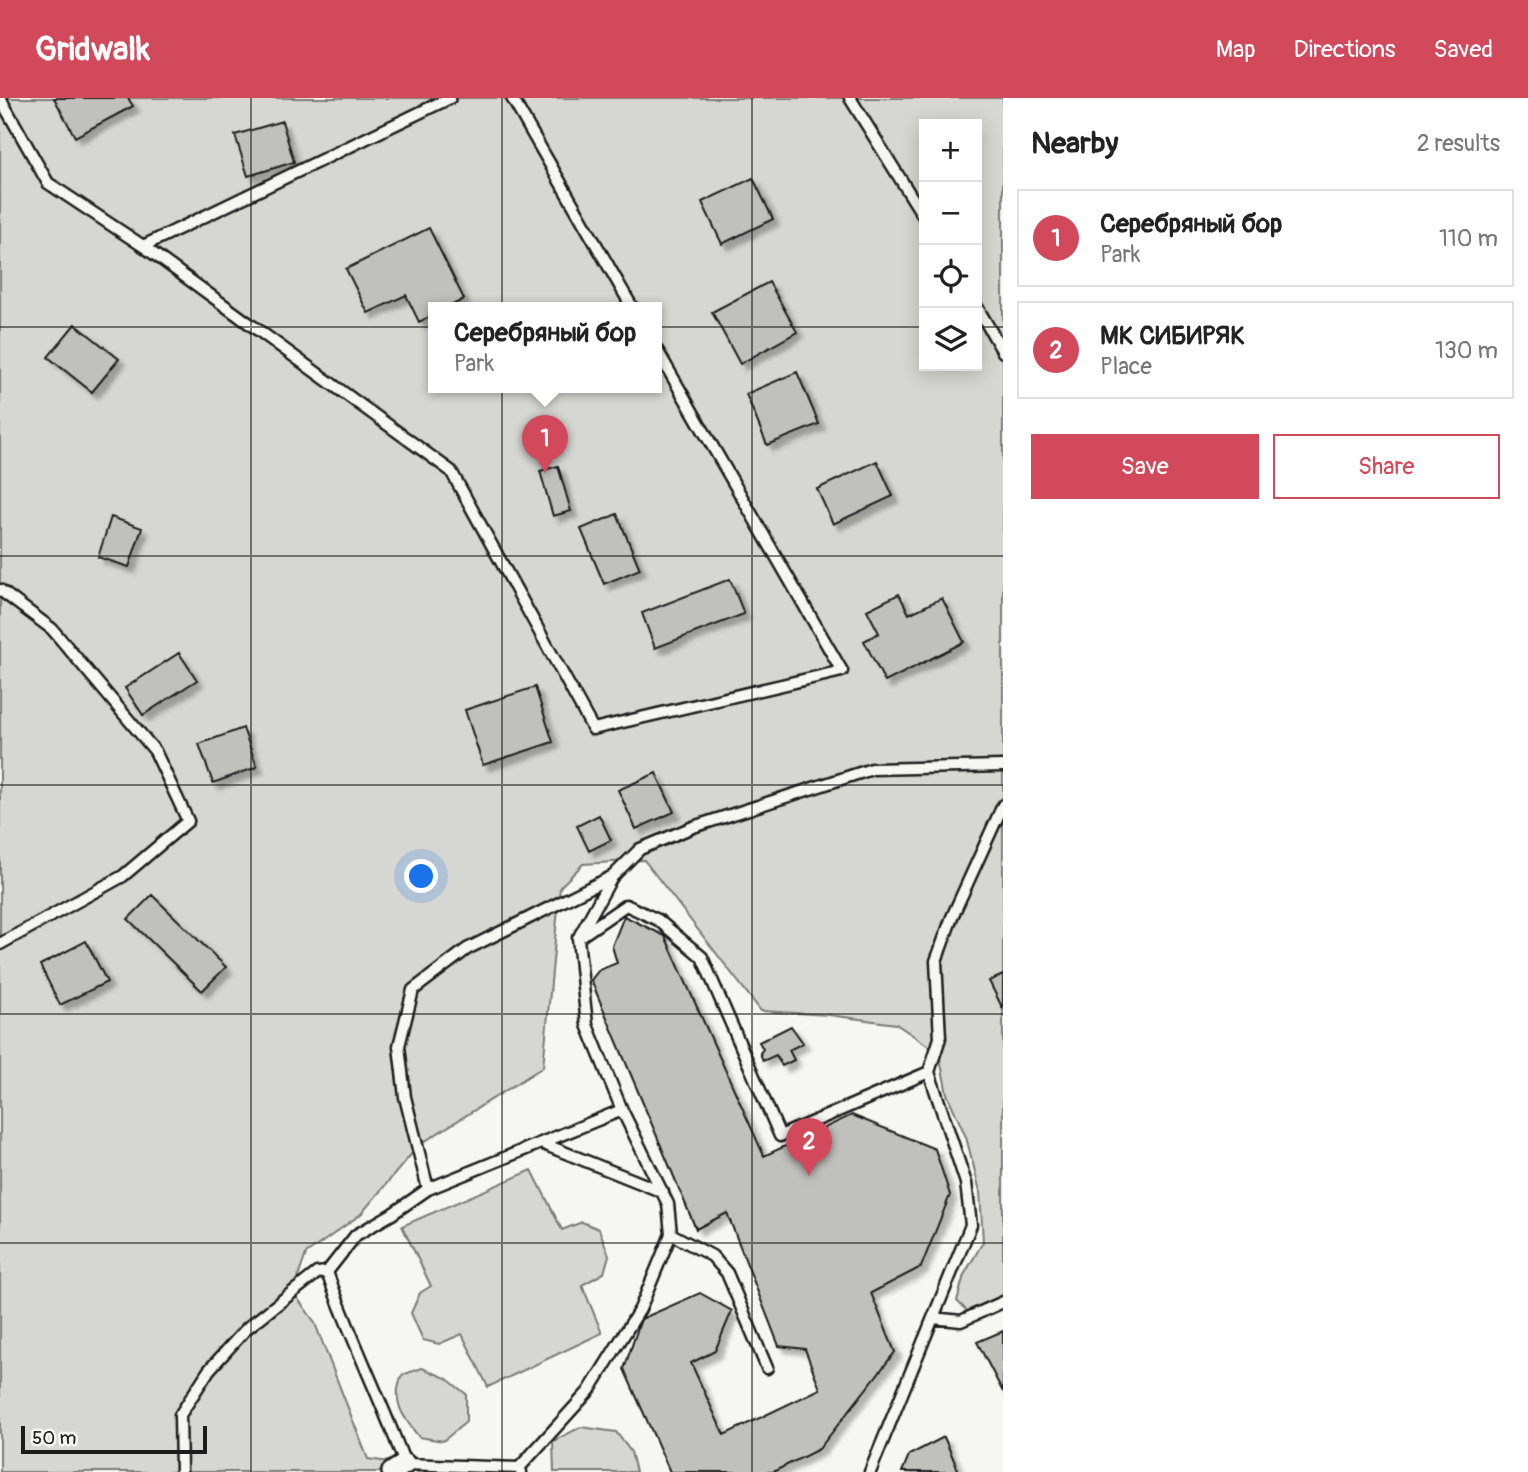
<!DOCTYPE html>
<html lang="en">
<head>
<meta charset="utf-8">
<style>
  :root { --surface:#fff; --page:#f2f2f2; --text:#222; --muted:#767676; --line:#e0e0e0; --accent:#d1495b }
  body { margin:0; font-family:Pangolin,sans-serif; background:var(--page); color:var(--text) }
  .controls { position:absolute; right:21px; top:21px; display:grid; overflow:hidden; border-radius:0px; box-shadow:0 4px 18px #0003 }
  .controls button { width:63px; height:63px; display:grid; place-items:center; padding:0; border:0; border-bottom:2px solid var(--line); background:var(--surface); color:var(--text); font:35px sans-serif }
  .scale { position:absolute; left:21px; bottom:18px; width:186px; box-sizing:border-box; padding-left:7px; border:4px solid #1c1c1c; border-top:0; font-size:19px; line-height:24px; white-space:nowrap; color:#1c1c1c; -webkit-text-stroke:5px #f6f6f2; paint-order:stroke }
  .you { position:absolute; left:422px; top:779px; width:24px; height:24px; margin:-18px; border:5px solid #fff; border-radius:50%; background:#1a73e8; box-shadow:0 0 0 10px #1a73e833 }
  .badge { display:grid; place-items:center; width:46px; height:46px; border-radius:50%; background:var(--accent); color:#fff; font-size:23px; font-weight:700 }
  .pin { position:absolute; translate:-50% -58px; filter:drop-shadow(0 2px 4px #0008) }
  .pin::after { content:''; position:absolute; top:37px; width:24px; height:21px; background:inherit; clip-path:polygon(0 0,100% 0,50% 100%) }
  .popup { position:absolute; left:428px; top:204px; width:234px; height:91px; box-sizing:border-box; display:grid; place-content:center; border-radius:0px; background:var(--surface); filter:drop-shadow(0 2px 5px #0005); font-size:23px; white-space:nowrap; color:var(--muted) }
  .popup b { font-size:26px; color:var(--text) }
  .popup::after { content:''; position:absolute; left:50%; top:100%; margin-left:-14px; border:14px solid transparent; border-top-color:var(--surface) }
  .list { margin:0; padding:0; list-style:none }
  h2 { display:flex; justify-content:space-between; align-items:center; height:91px; margin:0; padding:0 28px; font-size:30px }
  h2 small { font-size:23px; font-weight:400; color:var(--muted) }
  .list li { display:grid; grid-template-columns:46px 1fr auto; gap:21px; align-items:center; box-sizing:border-box; height:98px; margin:0 14px 14px; padding:0 14px; border:2px solid var(--line); border-radius:0px }
  .list b { display:block; font-size:26px; white-space:nowrap }
  .list p { margin:0; font-size:23px; white-space:nowrap; color:var(--muted) }
  .list em { font-size:23px; font-style:normal; color:var(--muted) }
  .actions { display:flex; gap:14px; padding:21px 28px }
  .actions a { flex:1; padding:16px 0; border:2px solid var(--accent); border-radius:0px; text-align:center; font-size:24px; color:var(--accent) }
  .actions .main { background:var(--accent); color:#fff }
  .icon { flex:none; width:38px; height:38px; fill:none; stroke:currentColor; stroke-width:2; stroke-linecap:round; stroke-linejoin:round }
  .map { position:relative; flex:none; width:1003px; height:1374px; overflow:hidden }
  header { display:flex; align-items:center; gap:42px; box-sizing:border-box; height:98px; padding:0 35px; background:var(--accent); color:#fff }
  header strong { font-size:33px }
  nav { display:flex; gap:38px; margin-inline-start:auto; font-size:24px }
  main { display:flex }
  aside { flex:1; background:var(--surface) }
  .map>svg:first-child { display:block }
  .green { fill:#d6d6d2; stroke:#797977; stroke-width:2; fill-rule:evenodd }
  .building { fill:#c0c0bd; stroke:#1c1c1c; stroke-width:2; filter:url(#shadow) }
  .lines { fill:none; stroke-linecap:round; stroke-linejoin:round }
  .lane-casing { stroke:#1c1c1c; stroke-width:15 }
  .street-casing { stroke:#1c1c1c; stroke-width:24 }
  .lane { stroke:#f6f6f2; stroke-width:10 }
  .street { stroke:#f6f6f2; stroke-width:19 }
  .grid { fill:none; stroke:#1c1c1c; stroke-width:2; stroke-opacity:0.55 }
</style>
</head>
<body>
<header>
<strong>Gridwalk</strong>
<nav><a>Map</a><a>Directions</a><a>Saved</a></nav>
</header>
<main>
<div class="map">
<svg width="1003" height="1374" viewBox="0 0 1003 1374">
  <defs>
    <filter id="shadow"><feDropShadow dx="6" dy="6" stdDeviation="2" flood-color="#0004"/></filter>
  </defs>
  <rect width="100%" height="100%" fill="#f6f6f2"/>
  <filter id="ink" filterUnits="userSpaceOnUse"><feTurbulence type="fractalNoise" baseFrequency=".0143" numOctaves="2"/><feDisplacementMap in="SourceGraphic" scale="14" xChannelSelector="R" yChannelSelector="G"/><feConvolveMatrix kernelMatrix="1 2 1 2 8 2 1 2 1" color-interpolation-filters="sRGB"/></filter>
  <g filter="url(#ink)">
    <path class="green" d="M0,0H1003V1197L967,1213L957,1203L964,1177L983,1144L980,1093L966,1039L947,996L939,955L896,926L829,917L761,913L644,762L583,766L560,789L543,969L419,1047L361,1116L306,1156L293,1194L314,1223L368,1361L461,1374H0ZM924,26H977V268H924ZM433,209H657V289H433Z
      M532,1072L562,1132L582,1124L599,1131L609,1157L604,1175L582,1187L602,1235L488,1289L462,1236L439,1246L423,1242L411,1215L420,1195L431,1188L402,1128Z
      M422,1270L446,1280L466,1296V1324L443,1343L419,1339C402,1318 391,1303 402,1277Z
      M581,1329L616,1334L631,1354L636,1374H554L553,1343Z"/>
    <path class="building" d="M54,0H128L133,8L75,39Z
      M282,23L294,64L248,78L235,37Z
      M753,80L773,121L722,146L702,104Z
      M429,130L464,201L449,209H433V217L419,224L406,197L368,215L346,171Z
      M769,184L797,234L740,266L712,214Z
      M75,226L119,261L92,294L48,259Z
      M797,274L819,326L767,347L746,296Z
      M877,363L893,398L833,426L817,391Z
      M558,368L571,413L553,418L540,373Z
      M617,416L640,471L604,486L581,431Z
      M111,419L142,430L129,469L98,459Z
      M730,481L744,516L655,550L642,515Z
      M899,496L909,516L942,500L964,544L885,584L864,543L879,535L867,512Z
      M179,555L197,582L143,617L125,590Z
      M535,589L553,644L483,667L465,612Z
      M243,630L257,669L213,685L199,646Z
      M656,675L674,714L636,731L618,692Z
      M599,717L611,742L589,753L577,728Z
      M152,797L226,869L202,893L128,821Z
      M624,818L665,838L764,1058L852,1017L935,1051L950,1097L921,1169L871,1195L895,1254L819,1351L773,1374H670L624,1271L641,1221L700,1195L732,1213L715,1253L691,1265L724,1337L820,1291L805,1251L779,1248L727,1115L696,1131L591,882L599,872L617,865L612,848Z
      M86,843L107,884L60,907L40,867Z
      M1003,877V911L989,883Z
      M791,928L803,945L789,952L794,962L782,968L776,957L763,963L760,955L763,951L759,944Z
      M1003,1233V1294L977,1244Z
      M944,1339L959,1374H902L909,1357Z"/>
    <g class="lines">
      <defs>
        <path id="lane" d="M0,0L48,85L143,148L451,373L593,631L842,573L657,252
          M512,0L632,209
          M850,0L924,119
          M143,148L450,0
          M977,209L1003,254
          M0,492L52,531L155,653L188,723L123,778L0,846
          M580,837L612,779
          M541,1045L663,1094
          M428,1091L405,999L399,948L413,892L467,851L613,778L640,751L693,729L872,671L1003,668
          M671,1136L712,1158L727,1175L767,1270
          M327,1174C350,1239 381,1301 405,1366L519,1370
          M933,1220L961,1223L1003,1204
          M181,1374L180,1317L209,1272L247,1230L317,1175L327,1174L356,1137L392,1116L428,1091L622,1012L587,927L578,840L626,807L658,822L702,859L780,1038L929,974
          M521,1374L519,1370L589,1293L640,1211L671,1136L668,1106L622,1012
          M870,1374L971,1127L966,1085L929,974L940,940L936,863L952,819L1003,707"/>
        <path id="street" d="M392,1374L405,1366"/>
      </defs>
      <use href="#lane" class="lane-casing"/>
      <use href="#street" class="street-casing"/>
      <use href="#lane" class="lane"/>
      <use href="#street" class="street"/>
    </g>
  </g>
  <path class="grid" d="M251,0V1374M502,0V1374M752,0V1374M0,229H924M977,229H1003M0,458H1003M0,687H1003M0,916H1003M0,1145H1003"/>
</svg>
<div class="controls">
<button>+</button>
<button>−</button>
<button><svg class="icon" aria-label="locate" viewBox="0 0 24 24"><circle cx="12" cy="12" r="6"/><path d="M12 2v4M12 18v4M2 12h4M18 12h4"/></svg></button>
<button><svg class="icon" aria-label="layers" viewBox="0 0 24 24"><path d="M12 4l9 5-9 5-9-5zM3 14l9 5 9-5"/></svg></button>
</div>
<div class="scale">50 m</div>
<div class="you"></div>
<div class="pin badge" style="left:545px;top:375px">1</div>
<div class="popup"><b>Серебряный бор</b>Park</div>
<div class="pin badge" style="left:809px;top:1078px">2</div>
</div>
<aside>
<h2>Nearby<small>2 results</small></h2>
<ul class="list">
<li><span class="badge">1</span><div><b>Серебряный бор</b><p>Park</p></div><em>110 m</em></li>
<li><span class="badge">2</span><div><b>МК СИБИРЯК</b><p>Place</p></div><em>130 m</em></li>
</ul>
<div class="actions"><a class="main">Save</a><a>Share</a></div>
</aside>
</main>
</body>
</html>
